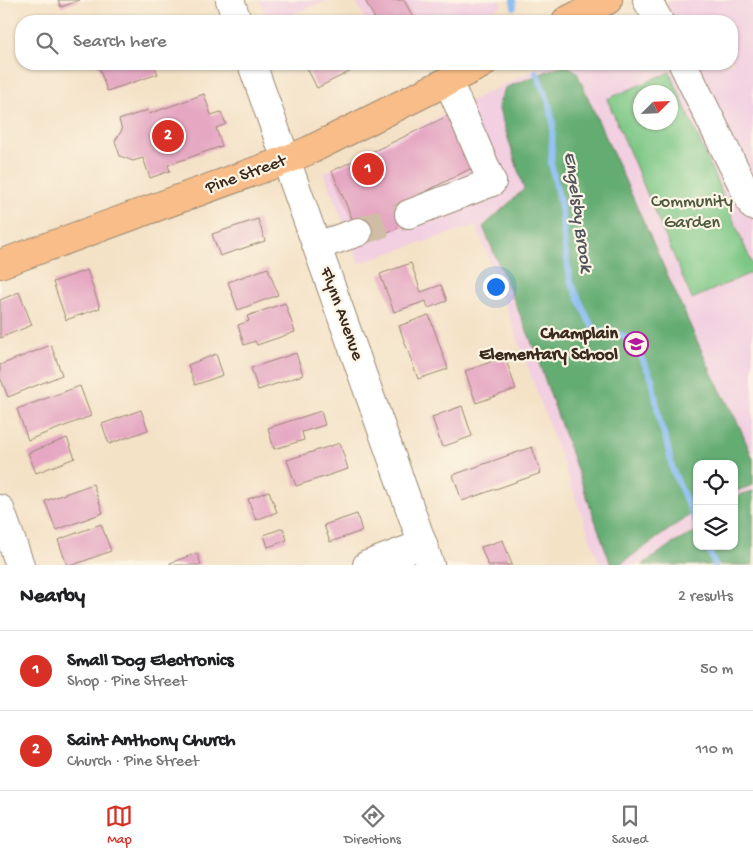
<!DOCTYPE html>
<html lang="en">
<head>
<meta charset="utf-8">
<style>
  :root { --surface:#fff; --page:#f2f2f2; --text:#202124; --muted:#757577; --line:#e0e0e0; --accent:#d93025 }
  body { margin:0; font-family:"Gochi Hand",sans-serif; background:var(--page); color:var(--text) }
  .controls { position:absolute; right:15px; bottom:15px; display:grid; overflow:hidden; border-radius:10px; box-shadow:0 1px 4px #0004 }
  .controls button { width:45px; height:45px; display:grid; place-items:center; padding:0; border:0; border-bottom:1px solid var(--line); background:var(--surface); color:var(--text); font:25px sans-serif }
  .compass { position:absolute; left:633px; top:85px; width:45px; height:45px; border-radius:50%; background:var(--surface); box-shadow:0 1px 4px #0004; rotate:66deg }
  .you { position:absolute; left:495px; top:286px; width:18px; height:18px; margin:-12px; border:4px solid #fff; border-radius:50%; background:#1a73e8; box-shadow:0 0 0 8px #1a73e833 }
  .badge { display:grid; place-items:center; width:32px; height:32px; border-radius:50%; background:var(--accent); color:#fff; font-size:16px; font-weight:700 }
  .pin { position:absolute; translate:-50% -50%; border:2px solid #fff; box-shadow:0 1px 5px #0006 }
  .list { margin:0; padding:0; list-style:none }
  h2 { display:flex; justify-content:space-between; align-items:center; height:65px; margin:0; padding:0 20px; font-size:21px }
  h2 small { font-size:16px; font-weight:400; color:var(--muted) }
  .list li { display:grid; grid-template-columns:32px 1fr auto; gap:15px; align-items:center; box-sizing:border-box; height:80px; padding:0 20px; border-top:1px solid var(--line) }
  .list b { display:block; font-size:19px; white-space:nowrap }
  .list p { margin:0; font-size:16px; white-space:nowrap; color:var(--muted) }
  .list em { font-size:16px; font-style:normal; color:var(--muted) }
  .icon { flex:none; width:28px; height:28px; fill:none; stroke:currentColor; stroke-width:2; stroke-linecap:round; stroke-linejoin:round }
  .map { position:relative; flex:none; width:753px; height:565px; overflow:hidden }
  .search { position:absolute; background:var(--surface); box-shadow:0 1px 4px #0004; left:15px; right:15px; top:15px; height:55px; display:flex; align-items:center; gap:12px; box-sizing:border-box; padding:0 18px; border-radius:20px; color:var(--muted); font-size:19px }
  .sheet { height:225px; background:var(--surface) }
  nav { display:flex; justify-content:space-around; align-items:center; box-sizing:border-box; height:70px; border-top:1px solid var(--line); background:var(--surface); font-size:14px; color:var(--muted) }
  nav a { display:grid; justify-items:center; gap:2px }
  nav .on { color:var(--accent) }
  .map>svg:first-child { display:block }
  .built { fill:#f2cfe1; fill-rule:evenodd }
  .green { fill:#7bc785; stroke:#5b7852; fill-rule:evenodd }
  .forest { fill:#64ac72; stroke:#506b48 }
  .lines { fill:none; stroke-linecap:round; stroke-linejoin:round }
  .stream { stroke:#87baf4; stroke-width:6 }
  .building { fill:#e5a7c2 }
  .minor-tunnel { stroke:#cfbda5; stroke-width:28; stroke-dasharray:28 14; stroke-linecap:butt }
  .minor-casing { stroke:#988672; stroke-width:30 }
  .major-casing { stroke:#988672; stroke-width:30 }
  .minor { stroke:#fff; stroke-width:28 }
  .major { stroke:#f8bd88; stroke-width:28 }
  .labels { text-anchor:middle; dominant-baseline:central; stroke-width:4.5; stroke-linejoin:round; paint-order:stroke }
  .street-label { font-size:18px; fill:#3b2a1e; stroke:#fcf5e5 }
  .park-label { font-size:18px; fill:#4e593d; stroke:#fcf5e5 }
  .poi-label { font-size:18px; font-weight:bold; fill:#3b2a1e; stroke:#fcf5e5; text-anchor:end }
  .water-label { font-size:19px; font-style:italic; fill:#52555e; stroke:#fcf5e5 }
</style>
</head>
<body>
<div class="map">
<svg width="753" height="565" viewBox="0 0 753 565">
  <rect width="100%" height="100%" fill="#fcf5e5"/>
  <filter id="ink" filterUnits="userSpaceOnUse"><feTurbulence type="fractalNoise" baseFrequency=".02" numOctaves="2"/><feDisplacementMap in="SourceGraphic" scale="10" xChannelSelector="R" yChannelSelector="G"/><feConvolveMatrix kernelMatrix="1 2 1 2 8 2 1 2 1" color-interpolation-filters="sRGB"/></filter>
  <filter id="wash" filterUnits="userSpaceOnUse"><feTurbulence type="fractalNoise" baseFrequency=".0096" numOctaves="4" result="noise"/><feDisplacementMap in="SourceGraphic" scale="20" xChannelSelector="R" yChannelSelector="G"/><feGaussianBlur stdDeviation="1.12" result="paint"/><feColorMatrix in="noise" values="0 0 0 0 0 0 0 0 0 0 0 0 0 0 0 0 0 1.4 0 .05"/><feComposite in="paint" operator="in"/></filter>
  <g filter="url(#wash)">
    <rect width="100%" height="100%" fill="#f4e2c7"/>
    <path class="built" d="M260,0H328L277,21H267Z
      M355,0H499L502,5L475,21H366Z
      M673,0H753V565H600L476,225L359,263L324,173L546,64H732V21H631ZM640,92H670V122H640ZM697,464H734V546H697Z"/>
    <path class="green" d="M670,72L753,266V272L692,299L607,99ZM640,92H670V122H640Z"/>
    <path class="forest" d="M565,64L576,71L712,374L739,425L753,459V485L734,492V464H697V510L619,565H611L530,338L483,227L524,189L498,106L505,88Z
      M753,491V565H642L670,545L697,531V546H734V501L742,494Z"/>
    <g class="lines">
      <path class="stream" d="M513,0L514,7
        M536,72L548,100L553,123L551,164L561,207L565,248L570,280L589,321L594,328L601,332L620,334L631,341L636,347L652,379L660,423L666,440L673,471L697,524
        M707,546L715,565"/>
    </g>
    <g id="blocks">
      <path class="building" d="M58,0H80L61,7Z
        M365,0H404L415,21H376Z
        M98,64H154L158,74L107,91Z
        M305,64H365L317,88Z
        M204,94L211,115L221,112L226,124L216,128L222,146L168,165L170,171L150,178L143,158L133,161L120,156L115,141L122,130L119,120L148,110L149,114Z
        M456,112L474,167L405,202L411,223L362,242L332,171Z
        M258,219L265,241L220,256L212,234Z
        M411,263L421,292L441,285L447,301L428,308L426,301L394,312L380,274Z
        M268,268L278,295L238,310L228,282Z
        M87,270L100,308L66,320L53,282Z
        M19,292L32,325L0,338V300Z
        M285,303L295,332L257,345L255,341L244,345L238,325L249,321L247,316Z
        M429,315L448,369L418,379L399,326Z
        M51,345L62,375L8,397L0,377V365Z
        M296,353L303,375L258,390L251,368Z
        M216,354L223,375L195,385L188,365Z
        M505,357L516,389L476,403L465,371Z
        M80,386L91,416L28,440L17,409Z
        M462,406L472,436L442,447L432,417Z
        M141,410L148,430L109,444L102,424Z
        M321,411L325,425L302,432L304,440L274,449L268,428Z
        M67,438L75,458L36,473L28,453Z
        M340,443L348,469L296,486L287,460Z
        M532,447L541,473L462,501L453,475Z
        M93,484L103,513L56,530L45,501Z
        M269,491L277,512L256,520L248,499Z
        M357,514L362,531L330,542L324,525Z
        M101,524L111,551L73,565H67L58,540Z
        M283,528L287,540L268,547L264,535Z
        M503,540L512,565H488L481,547Z
        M197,553L201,565H171L170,563Z"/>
    </g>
  </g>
  <g filter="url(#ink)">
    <use href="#blocks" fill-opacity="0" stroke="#988672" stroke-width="1"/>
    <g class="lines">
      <path class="minor-tunnel" d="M358,232L409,214"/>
      <defs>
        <path id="minor" d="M230,0L237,21
          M647,0L659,21
          M252,64L430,565
          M683,64L753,206
          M409,214L492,182L448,81
          M317,246L358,232
          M0,509L20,565
          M367,565L423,544"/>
        <path id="major" d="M566,21L608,0
          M0,264L286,160L310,150L482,64"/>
      </defs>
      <use href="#minor" class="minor-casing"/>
      <use href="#major" class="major-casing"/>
      <use href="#minor" class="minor"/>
      <use href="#major" class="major"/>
    </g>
  </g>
  <defs>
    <symbol id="school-ring" viewBox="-11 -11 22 22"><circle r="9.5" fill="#fcf5e5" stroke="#b5179e" stroke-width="1.5"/><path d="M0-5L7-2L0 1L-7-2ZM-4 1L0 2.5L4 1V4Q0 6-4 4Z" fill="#b5179e"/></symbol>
  </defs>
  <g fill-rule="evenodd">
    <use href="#school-ring" x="622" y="330" width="28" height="28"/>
  </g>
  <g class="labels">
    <g class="street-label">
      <text transform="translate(246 175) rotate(-20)">Pine Street</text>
      <text transform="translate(341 314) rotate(70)">Flynn Avenue</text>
    </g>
    <g class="park-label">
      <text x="692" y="202">Community<tspan x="692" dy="21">Garden</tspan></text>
    </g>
    <g class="poi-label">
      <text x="618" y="334">Champlain<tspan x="618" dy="21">Elementary School</tspan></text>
    </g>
    <g class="water-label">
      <text transform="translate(577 212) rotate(82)">Engelsby Brook</text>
    </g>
  </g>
</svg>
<div class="controls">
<button><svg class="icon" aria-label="locate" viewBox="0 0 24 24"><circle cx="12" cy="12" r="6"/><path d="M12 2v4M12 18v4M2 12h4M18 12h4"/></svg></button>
<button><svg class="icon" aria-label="layers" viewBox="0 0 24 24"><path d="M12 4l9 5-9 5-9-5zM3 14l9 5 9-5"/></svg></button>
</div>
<svg class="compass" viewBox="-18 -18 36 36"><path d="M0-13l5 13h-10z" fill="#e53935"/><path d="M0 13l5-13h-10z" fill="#757577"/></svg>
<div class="you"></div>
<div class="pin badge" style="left:368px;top:169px">1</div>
<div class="pin badge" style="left:168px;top:136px">2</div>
<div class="search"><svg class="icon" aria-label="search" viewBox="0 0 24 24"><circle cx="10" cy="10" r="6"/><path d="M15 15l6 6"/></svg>Search here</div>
</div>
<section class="sheet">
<h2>Nearby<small>2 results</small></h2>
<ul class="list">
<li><span class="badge">1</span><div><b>Small Dog Electronics</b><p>Shop · Pine Street</p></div><em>50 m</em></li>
<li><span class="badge">2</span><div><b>Saint Anthony Church</b><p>Church · Pine Street</p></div><em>110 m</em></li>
</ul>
</section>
<nav>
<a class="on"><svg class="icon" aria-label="map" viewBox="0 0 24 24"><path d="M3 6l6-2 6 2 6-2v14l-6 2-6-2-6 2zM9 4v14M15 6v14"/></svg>Map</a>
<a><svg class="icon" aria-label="directions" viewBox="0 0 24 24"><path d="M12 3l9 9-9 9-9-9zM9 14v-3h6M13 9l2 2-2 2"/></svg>Directions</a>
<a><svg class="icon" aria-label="saved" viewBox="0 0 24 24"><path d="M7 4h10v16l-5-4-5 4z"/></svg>Saved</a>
</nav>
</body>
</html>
